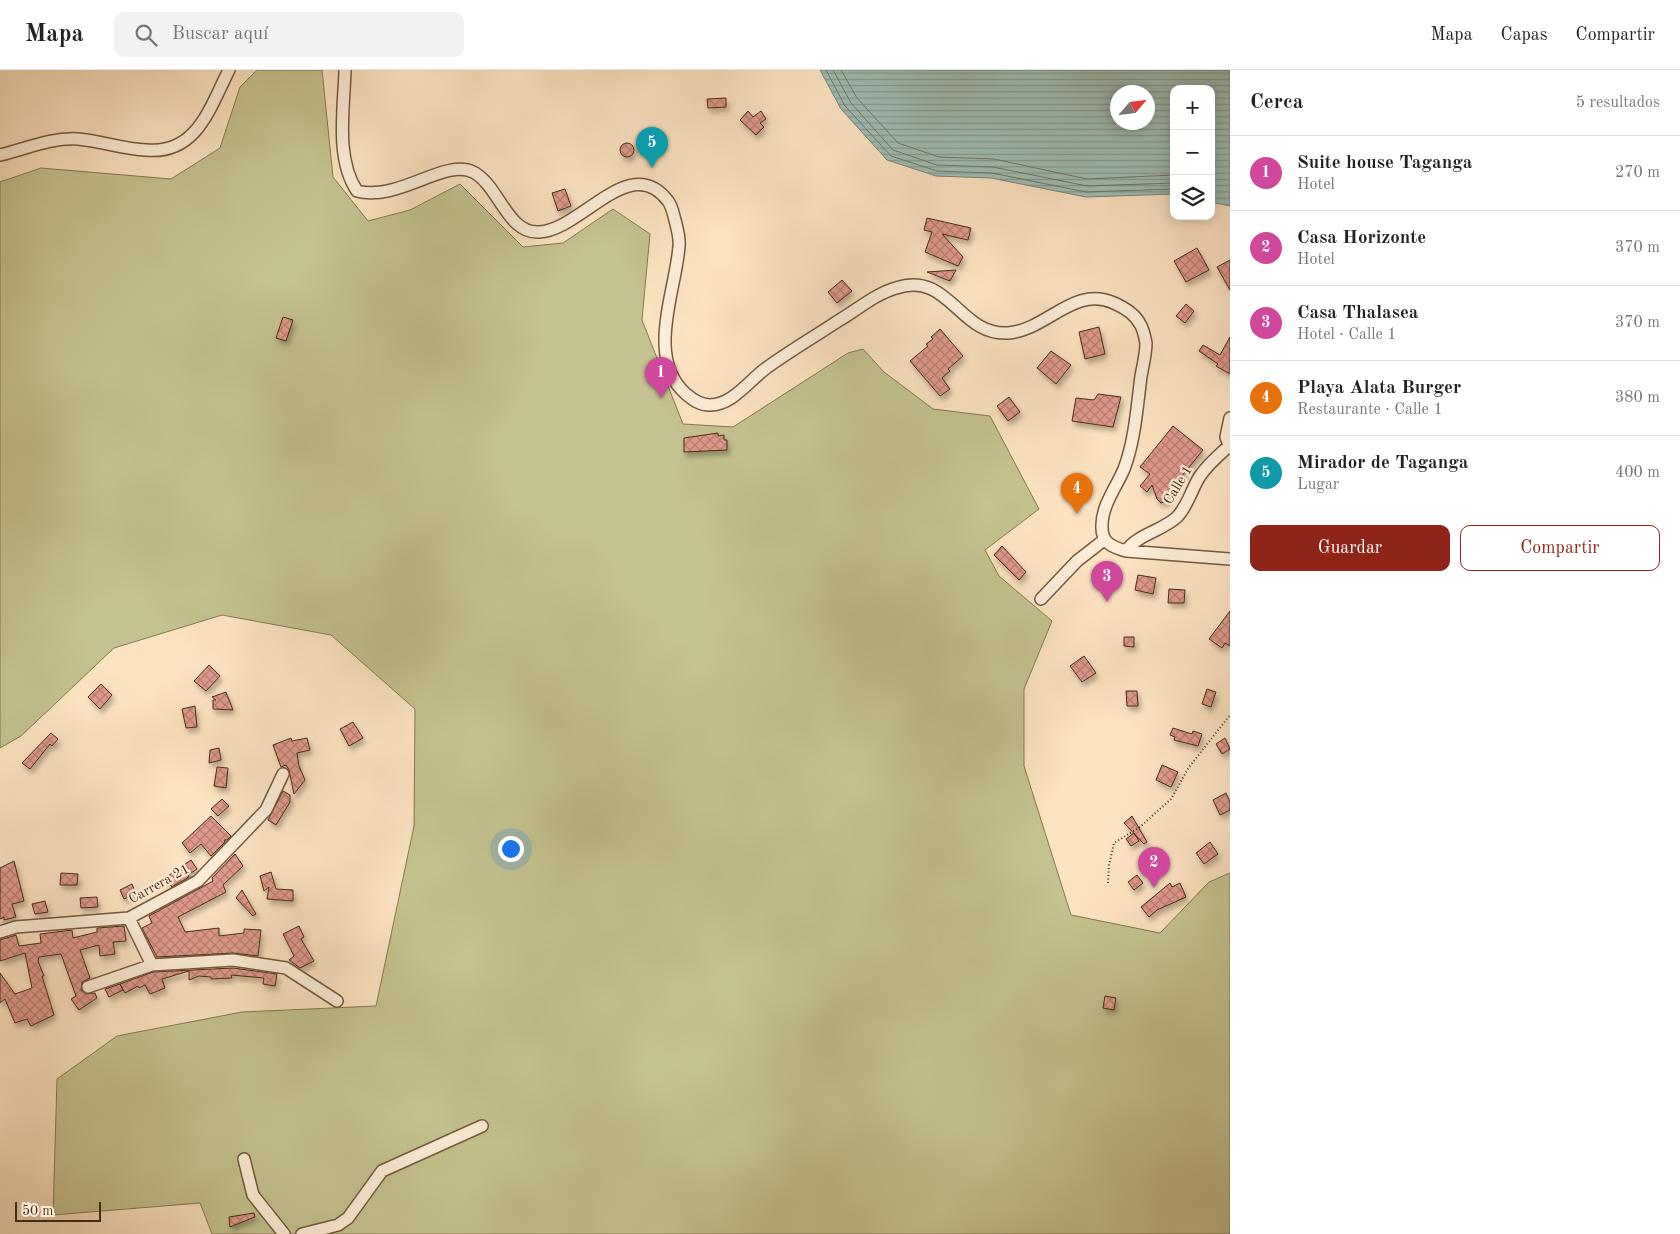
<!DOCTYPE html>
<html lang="es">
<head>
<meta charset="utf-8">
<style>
  :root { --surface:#fff; --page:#f2f2f2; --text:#222; --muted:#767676; --line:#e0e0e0; --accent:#8f2418 }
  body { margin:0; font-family:"Old Standard TT",serif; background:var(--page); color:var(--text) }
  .controls { position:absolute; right:15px; top:15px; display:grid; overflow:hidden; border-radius:10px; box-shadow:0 2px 12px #0003 }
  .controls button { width:45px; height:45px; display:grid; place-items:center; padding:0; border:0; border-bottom:1px solid var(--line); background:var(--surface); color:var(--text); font:25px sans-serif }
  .compass { position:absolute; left:1110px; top:15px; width:45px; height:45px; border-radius:50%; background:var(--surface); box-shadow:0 2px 12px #0003; rotate:62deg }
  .scale { position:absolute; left:15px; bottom:12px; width:86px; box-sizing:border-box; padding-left:5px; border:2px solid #462d0f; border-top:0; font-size:14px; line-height:18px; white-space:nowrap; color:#462d0f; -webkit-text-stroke:4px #fdedd7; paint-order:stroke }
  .you { position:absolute; left:510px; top:778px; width:18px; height:18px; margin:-12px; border:4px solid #fff; border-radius:50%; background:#1a73e8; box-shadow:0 0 0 8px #1a73e833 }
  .badge { display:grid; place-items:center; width:32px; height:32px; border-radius:50%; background:var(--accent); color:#fff; font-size:16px; font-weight:700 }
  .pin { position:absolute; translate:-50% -41px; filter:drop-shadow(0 1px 2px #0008) }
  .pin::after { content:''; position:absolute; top:26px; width:18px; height:15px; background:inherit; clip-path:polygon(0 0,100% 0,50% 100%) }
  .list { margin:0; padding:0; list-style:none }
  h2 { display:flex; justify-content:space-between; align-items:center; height:65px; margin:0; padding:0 20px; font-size:21px }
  h2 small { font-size:16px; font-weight:400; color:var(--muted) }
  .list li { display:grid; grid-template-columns:32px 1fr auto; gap:15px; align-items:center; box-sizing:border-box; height:75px; padding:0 20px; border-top:1px solid var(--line) }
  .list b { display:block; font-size:19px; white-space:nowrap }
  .list p { margin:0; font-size:16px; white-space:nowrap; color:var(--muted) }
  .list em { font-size:16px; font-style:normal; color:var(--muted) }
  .actions { display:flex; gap:10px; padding:15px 20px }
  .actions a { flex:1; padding:11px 0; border:1px solid var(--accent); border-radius:10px; text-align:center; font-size:18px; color:var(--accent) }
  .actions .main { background:var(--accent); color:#fff }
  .icon { flex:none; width:28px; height:28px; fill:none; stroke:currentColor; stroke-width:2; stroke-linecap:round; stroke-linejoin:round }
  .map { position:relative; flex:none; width:1230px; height:1164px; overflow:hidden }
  header { display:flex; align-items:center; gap:30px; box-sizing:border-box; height:70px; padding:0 25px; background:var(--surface); border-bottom:1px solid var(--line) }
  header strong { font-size:24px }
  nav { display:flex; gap:28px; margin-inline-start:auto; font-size:18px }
  .search { width:350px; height:45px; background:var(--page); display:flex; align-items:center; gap:12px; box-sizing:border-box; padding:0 18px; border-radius:10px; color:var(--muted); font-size:19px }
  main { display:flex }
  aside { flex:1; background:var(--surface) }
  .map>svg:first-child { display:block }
  .green { fill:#c4c290; stroke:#857850 }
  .water { fill:url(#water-rules); stroke:#7b8473; fill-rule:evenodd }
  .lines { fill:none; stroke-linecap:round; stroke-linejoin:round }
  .shore { stroke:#727662; stroke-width:1 }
  .building { fill:url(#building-cross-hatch); stroke:#462d0f; filter:url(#shadow) }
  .minor-casing { stroke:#745a3c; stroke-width:14 }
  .path { stroke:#462d0f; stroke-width:2; stroke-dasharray:1 2.5; stroke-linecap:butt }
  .minor { stroke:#fdedd7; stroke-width:11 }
  .labels { text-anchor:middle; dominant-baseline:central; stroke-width:4.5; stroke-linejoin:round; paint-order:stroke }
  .street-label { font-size:14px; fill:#462d0f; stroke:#fdedd7 }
</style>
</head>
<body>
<header>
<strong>Mapa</strong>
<div class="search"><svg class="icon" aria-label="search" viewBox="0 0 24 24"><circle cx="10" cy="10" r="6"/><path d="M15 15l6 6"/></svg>Buscar aquí</div>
<nav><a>Mapa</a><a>Capas</a><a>Compartir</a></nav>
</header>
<main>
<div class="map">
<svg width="1230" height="1164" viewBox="0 0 1230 1164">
  <defs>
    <pattern id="water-rules" width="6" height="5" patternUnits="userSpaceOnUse" patternTransform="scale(1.25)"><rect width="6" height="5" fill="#9fbeb5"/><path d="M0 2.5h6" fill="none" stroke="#839b92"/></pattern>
    <pattern id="building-cross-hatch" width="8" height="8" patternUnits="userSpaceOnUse" patternTransform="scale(1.25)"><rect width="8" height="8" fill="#df998c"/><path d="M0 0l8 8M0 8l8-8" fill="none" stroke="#b77d71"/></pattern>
    <filter id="shadow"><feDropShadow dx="2.5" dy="4.5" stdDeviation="2.5" flood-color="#0004"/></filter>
  </defs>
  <rect width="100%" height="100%" fill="#fce3c2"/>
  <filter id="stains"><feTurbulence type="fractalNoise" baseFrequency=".004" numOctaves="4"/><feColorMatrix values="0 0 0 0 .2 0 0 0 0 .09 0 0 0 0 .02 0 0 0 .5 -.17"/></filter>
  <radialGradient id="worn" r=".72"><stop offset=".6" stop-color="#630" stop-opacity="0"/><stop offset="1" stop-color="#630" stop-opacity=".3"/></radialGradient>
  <path class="green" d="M257,0H322L333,107L368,151L410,140L460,114L523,177L563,173L613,139L650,164L642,250L683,354L733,357L848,283L863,279L884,302L933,339L990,346L1039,439L985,480L999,506L1052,551L1024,619V696L1071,845L1160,863L1209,812L1230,803V1164H212L200,1133L53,1145L57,1009L117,966L242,942L376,936L414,756L415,639L331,565L222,545L114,578L21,666L0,678V112L41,98L171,109L220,78L240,17Z"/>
  <path class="water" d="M820,0H1230V136L1211,132V19H1174V124L1086,127L991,108L936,106L887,90L841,39ZM1118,22H1148V52H1118Z"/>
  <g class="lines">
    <path class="shore" d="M826,0L845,36L891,86L937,101L992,103L1086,122L1174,119
      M833,0L851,33L893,80L937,95L993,97L1087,116L1174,113
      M841,0L857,28L898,73L939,87L994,89L1087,109L1174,105"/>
  </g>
  <path class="building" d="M726,28V37L708,38L707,29Z
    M748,41L753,47L761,41L766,49L760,53L764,57L756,65L740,50Z
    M620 80a7 7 0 1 1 14 0a7 7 0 1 1-14 0Z
    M565,119L571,136L558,141L552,123Z
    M927,148L971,158L968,170L942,164L963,187L958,196L925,182L932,162L924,160Z
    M1197,178L1209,200L1186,212L1174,191Z
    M1230,190V220L1217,197Z
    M956,200L950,211L927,202Z
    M842,210L852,221L837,233L828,222Z
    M1186,234L1194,241L1185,253L1176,246Z
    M283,247L293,250L286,271L276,268Z
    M1099,257L1105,284L1085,289L1079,262Z
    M940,259L963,286L948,299L950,301L942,308L950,319L940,326L910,291L928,276L926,274L933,269L931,267Z
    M1230,267V304L1216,296L1218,294L1199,281L1203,275L1220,285Z
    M1051,281L1071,295L1056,314L1037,298Z
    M1098,324L1121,327L1113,357L1072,351L1076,328L1094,330Z
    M1009,327L1020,342L1008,351L997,336Z
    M1173,356L1203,380L1169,422L1167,431L1161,433L1157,429L1152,415L1147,422L1140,416L1150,404L1140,397Z
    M718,363V366L724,365V370H727V380L684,382V368Z
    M1002,476L1026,502L1019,510L994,485Z
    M1138,505L1156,508L1153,524L1135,520Z
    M1169,519L1185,520L1184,533H1168Z
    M1230,541V576L1225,573L1222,578L1209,569Z
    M1124,567H1134V577L1124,576Z
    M1084,586L1096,603L1082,612L1070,596Z
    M209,595L220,606L206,621L194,611Z
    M101,614L112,625L100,639L88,627Z
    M1207,619L1216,622L1211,637L1202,634Z
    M1126,621H1137L1138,636H1127Z
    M226,622L233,640L213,639V630H216L212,627Z
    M195,636L197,657L186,658L182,639Z
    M353,652L363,668L349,676L340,659Z
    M1173,658L1192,664L1193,661L1202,664L1198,676L1174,670L1175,667L1170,665Z
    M51,663L58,669L52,676L50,674L30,699L22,693Z
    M291,668L292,671L307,668L310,680L297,683L299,696L305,710L294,724L289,700L286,695L281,697L273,675Z
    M1225,668L1230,679L1222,684L1216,674Z
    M219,678L221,690L209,693L210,680Z
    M1162,695L1178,702L1171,717L1156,710Z
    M217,697L228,698L226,718L214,716Z
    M283,721L290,725V732L276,755L268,750Z
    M1226,723L1230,732V740L1220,745L1213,730Z
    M222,729L229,736L218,746L211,739Z
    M211,746L231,766L227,770H224L225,772L211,786L201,774L190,783L182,773Z
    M1132,746L1147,772L1144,774L1124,753Z
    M1134,763L1139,771L1131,776L1126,769Z
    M1210,772L1218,784L1204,794L1196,783Z
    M235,784L243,796L223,815L226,822L178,847L185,862L219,858V866L244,863V859L261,860L258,886L233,883L157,887L142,858L152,853L149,846L213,811L212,808Z
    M191,790L197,799L188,805L189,807L172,817L165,808Z
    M14,791L24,831L12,834L16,847L4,850V847L0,849V798Z
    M271,802L276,819L293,820V831L267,829L269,817L264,821L260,806Z
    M61,803L78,804L77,815H60Z
    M1137,805L1143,813L1134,820L1128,812Z
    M1170,813L1172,817L1180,813L1186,827L1157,840L1149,847L1141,837Z
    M132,814L136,824L124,829L120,820Z
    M242,820L256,844L253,846L236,828Z
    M97,827L98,837L81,838L80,828Z
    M45,831L48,842L35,844L32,834Z
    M124,856L126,871L113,872L115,884L100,886L99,875L80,880L90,908L82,912L81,920L87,924L95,923L97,928L79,940L71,929L76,926L61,884L39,887L38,891L44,906H42L54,945L31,956L27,949L15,953L5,929L0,933V903L15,924L32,918L25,883L0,891V870L16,865L19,876L41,873L40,864L72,860L73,868L97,862V858Z
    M299,856L304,867L301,869L314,891L300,898L289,890L294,886L283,864Z
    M233,898L277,904L275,916L263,914L264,908L231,905L232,908L211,909V907L199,906L189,910V901L162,909L165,918L150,924L145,915L139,918L138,916L125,923L120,914L153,902Z
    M120,914L123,920L109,927L105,919Z
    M1105,926L1116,928L1114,940L1103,938Z
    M254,1143L255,1147L230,1157L229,1147Z"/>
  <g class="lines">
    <defs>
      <path id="minor" d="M345,0C344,39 335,88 357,121C398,132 445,88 473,102C499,115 507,164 539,162C582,160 630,81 668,131C672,136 673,143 675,150C677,158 680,168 679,176C676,221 645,288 686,324C693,330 700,335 710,335C732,335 749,311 765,299C788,282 814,267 838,251C857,240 875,224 896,218C949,200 959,266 1008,263C1047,260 1074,215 1114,233C1123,237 1135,244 1140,254C1143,258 1145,268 1146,273C1146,283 1143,296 1141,306C1137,337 1135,370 1124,399C1117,416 1102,435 1102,455C1101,472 1111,477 1126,481L1230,489
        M0,85C25,79 52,67 78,69C101,71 123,79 146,80C197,85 210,37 229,0
        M1230,348L1226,367L1230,378
        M1126,481C1138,464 1162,461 1177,447C1188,436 1192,418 1200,406C1208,394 1219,385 1230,375
        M1041,529L1077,491L1104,470
        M129,848L152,895
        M0,862L16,857L129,848L198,811L266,740L283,704
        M88,917L152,895L233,890L286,898L337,931
        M244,1089L253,1125L284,1164
        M302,1164L338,1155L348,1148L382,1101L482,1056"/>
    </defs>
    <use href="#minor" class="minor-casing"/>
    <path class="path" d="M1108,813L1109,795L1114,773L1140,757L1171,729L1189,697L1230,645"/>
    <use href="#minor" class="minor"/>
  </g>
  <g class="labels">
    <g class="street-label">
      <text transform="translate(1178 415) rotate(-59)">Calle 1</text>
      <text transform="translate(159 814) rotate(-29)">Carrera 21</text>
    </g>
  </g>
  <rect width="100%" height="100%" filter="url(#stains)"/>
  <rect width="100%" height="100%" fill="url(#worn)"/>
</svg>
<div class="controls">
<button>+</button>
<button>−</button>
<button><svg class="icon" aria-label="layers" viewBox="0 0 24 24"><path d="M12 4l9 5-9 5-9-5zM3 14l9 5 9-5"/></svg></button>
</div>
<svg class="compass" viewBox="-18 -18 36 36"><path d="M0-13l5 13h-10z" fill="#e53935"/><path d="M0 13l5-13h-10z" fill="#767676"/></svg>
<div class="scale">50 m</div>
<div class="you"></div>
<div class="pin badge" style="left:661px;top:328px;background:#d1479c">1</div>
<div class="pin badge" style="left:1154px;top:818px;background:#d1479c">2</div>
<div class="pin badge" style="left:1107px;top:532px;background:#d1479c">3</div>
<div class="pin badge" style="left:1077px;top:444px;background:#e8710a">4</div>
<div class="pin badge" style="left:652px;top:98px;background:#0f9aa8">5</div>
</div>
<aside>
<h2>Cerca<small>5 resultados</small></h2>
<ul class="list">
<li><span class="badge" style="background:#d1479c">1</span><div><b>Suite house Taganga</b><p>Hotel</p></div><em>270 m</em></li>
<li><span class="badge" style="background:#d1479c">2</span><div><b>Casa Horizonte</b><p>Hotel</p></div><em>370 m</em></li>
<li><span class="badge" style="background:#d1479c">3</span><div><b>Casa Thalasea</b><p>Hotel · Calle 1</p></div><em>370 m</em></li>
<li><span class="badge" style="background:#e8710a">4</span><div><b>Playa Alata Burger</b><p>Restaurante · Calle 1</p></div><em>380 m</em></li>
<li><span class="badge" style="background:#0f9aa8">5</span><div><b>Mirador de Taganga</b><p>Lugar</p></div><em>400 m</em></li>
</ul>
<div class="actions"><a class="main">Guardar</a><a>Compartir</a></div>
</aside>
</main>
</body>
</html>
